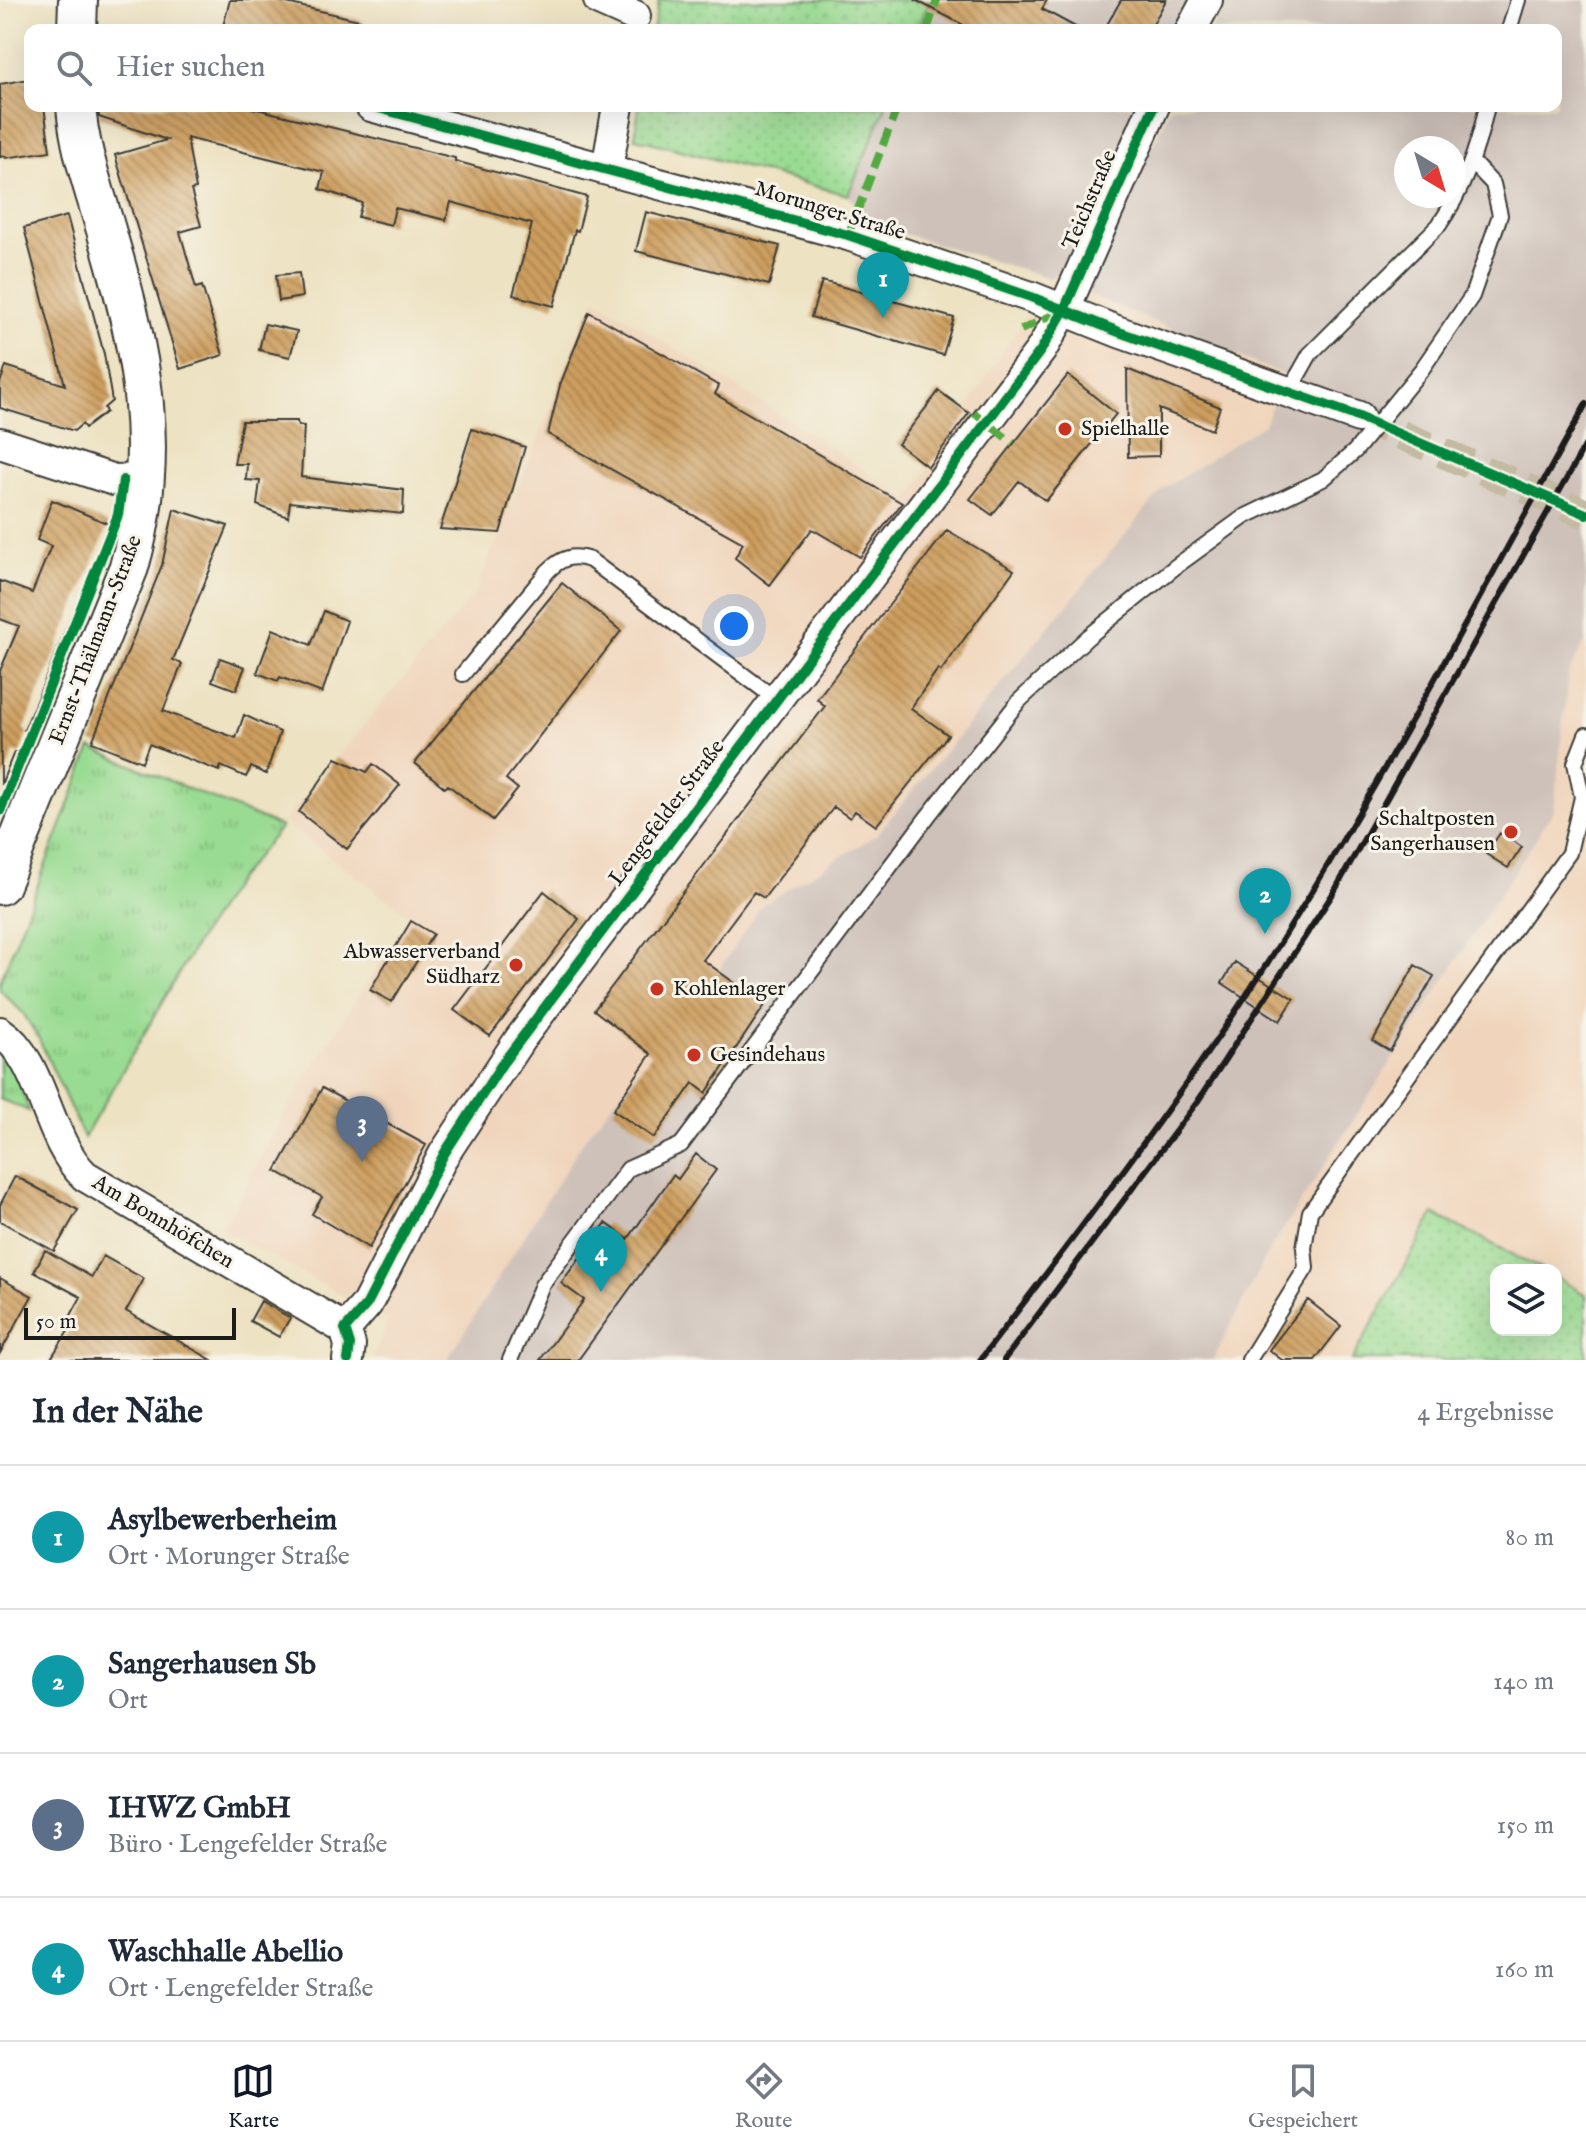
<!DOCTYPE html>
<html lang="de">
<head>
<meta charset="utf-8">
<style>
  :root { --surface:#fff; --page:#f6f6f7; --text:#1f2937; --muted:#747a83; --line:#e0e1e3; --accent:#111827 }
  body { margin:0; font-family:"IM FELL English",serif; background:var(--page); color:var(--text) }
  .controls { position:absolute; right:24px; bottom:24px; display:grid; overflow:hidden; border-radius:16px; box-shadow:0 8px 32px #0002 }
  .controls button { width:72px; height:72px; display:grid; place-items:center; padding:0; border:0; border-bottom:2px solid var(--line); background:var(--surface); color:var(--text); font:40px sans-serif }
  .compass { position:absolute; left:1394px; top:136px; width:72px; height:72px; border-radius:50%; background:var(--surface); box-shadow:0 8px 32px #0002; rotate:142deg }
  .scale { position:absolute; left:24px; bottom:20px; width:212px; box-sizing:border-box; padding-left:8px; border:4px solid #1c1c1c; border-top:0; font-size:22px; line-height:28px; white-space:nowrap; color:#1c1c1c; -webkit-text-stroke:6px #f7f3e8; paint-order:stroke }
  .you { position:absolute; left:734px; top:626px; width:28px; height:28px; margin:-20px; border:6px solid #fff; border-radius:50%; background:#1a73e8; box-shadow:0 0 0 12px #1a73e833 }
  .badge { display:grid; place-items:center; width:52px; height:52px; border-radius:50%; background:var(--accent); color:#fff; font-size:26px; font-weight:700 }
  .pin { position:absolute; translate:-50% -66px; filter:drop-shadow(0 2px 4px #0008) }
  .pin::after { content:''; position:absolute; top:42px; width:28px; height:24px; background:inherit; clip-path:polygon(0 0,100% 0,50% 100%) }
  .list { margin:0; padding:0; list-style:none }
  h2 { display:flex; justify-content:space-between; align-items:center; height:104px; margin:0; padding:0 32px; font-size:34px }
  h2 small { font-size:26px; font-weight:400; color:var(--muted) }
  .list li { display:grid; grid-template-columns:52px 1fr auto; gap:24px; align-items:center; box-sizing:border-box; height:144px; padding:0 32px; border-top:2px solid var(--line) }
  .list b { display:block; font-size:30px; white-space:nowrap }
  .list p { margin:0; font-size:26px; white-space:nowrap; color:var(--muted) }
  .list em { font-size:26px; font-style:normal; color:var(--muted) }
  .icon { flex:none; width:44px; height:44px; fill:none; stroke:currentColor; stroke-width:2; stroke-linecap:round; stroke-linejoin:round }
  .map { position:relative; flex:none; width:1586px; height:1360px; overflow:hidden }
  .search { position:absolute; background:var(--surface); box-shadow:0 8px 32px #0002; left:24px; right:24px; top:24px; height:88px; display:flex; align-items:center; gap:20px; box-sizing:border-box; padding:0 28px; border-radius:16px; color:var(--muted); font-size:30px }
  .sheet { height:680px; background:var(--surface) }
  nav { display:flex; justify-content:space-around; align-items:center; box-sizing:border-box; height:112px; border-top:2px solid var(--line); background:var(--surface); font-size:22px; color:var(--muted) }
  nav a { display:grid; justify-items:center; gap:4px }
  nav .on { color:var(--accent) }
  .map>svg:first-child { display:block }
  .built { fill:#f0d5bc }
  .industrial { fill:#cec1b9; fill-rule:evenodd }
  .grass { fill:url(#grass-tufts); stroke:#5a7c57; stroke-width:2 }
  .garden { fill:url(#garden-dots); stroke:#5a7c57; stroke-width:2 }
  .building { fill:url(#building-back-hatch) }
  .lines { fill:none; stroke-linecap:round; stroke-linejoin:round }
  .minor-tunnel { stroke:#c3baa1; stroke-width:30; stroke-dasharray:30 15; stroke-linecap:butt }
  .service-casing { stroke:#3b3a35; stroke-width:18 }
  .minor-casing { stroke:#3b3a35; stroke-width:34 }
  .tertiary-casing { stroke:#3b3a35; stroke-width:42 }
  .service { stroke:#fff; stroke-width:14 }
  .minor { stroke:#fff; stroke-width:30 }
  .tertiary { stroke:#fff; stroke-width:38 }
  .rail { stroke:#1c1c1c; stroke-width:6 }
  .quiet { stroke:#52a943; stroke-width:8; stroke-dasharray:16 8; stroke-linecap:butt }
  .cycleway-casing { stroke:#f7f3e8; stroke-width:15 }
  .cycleway { stroke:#00873e; stroke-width:10 }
  .poi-dot { fill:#c8321e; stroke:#f7f3e8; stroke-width:3 }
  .labels { text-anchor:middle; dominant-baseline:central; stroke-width:6; stroke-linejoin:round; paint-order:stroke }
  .street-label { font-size:22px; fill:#1c1c1c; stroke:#f7f3e8 }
  .poi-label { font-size:22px; fill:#1c1c1c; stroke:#f7f3e8; text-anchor:start }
</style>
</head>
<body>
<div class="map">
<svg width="1586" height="1360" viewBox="0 0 1586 1360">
  <defs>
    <pattern id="grass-tufts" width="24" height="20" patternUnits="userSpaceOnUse" patternTransform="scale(2)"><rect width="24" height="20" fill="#99db92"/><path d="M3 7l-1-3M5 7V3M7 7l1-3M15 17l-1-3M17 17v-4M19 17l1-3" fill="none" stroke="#83bb7d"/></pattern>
    <pattern id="garden-dots" width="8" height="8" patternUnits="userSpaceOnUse" patternTransform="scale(2)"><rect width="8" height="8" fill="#99db92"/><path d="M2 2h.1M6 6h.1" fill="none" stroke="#83bb7d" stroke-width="1.8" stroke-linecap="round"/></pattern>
    <pattern id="building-back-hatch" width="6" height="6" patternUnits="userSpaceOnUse" patternTransform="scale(2)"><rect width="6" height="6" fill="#cd9e5e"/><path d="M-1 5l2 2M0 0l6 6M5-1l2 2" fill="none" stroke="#a6804d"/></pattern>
  </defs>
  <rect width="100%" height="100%" fill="#f7f3e8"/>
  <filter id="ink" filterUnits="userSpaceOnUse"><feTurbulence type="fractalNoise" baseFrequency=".0125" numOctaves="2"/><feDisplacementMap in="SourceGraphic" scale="16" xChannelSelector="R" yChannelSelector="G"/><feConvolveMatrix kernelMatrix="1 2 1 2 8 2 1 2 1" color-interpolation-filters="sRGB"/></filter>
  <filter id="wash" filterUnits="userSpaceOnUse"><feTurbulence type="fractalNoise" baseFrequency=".006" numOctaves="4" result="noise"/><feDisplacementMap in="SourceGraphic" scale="32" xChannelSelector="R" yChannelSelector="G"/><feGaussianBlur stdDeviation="1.8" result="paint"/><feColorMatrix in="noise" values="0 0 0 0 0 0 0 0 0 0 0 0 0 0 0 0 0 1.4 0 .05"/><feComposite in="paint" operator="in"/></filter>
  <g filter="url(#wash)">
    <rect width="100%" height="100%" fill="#ede2c2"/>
    <path class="built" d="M1061,270L1079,276L1083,292L1284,375L1263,424L1163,489L876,835L762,905L718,971L655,1057L643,1065L587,1135L447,1360H372L389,1320L222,1230L300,1086L410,916L283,822L476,592L595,298L812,435L908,500L1050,278Z
      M1586,640V1295L1556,1277V1270H1543L1434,1214L1352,1360H1213L1269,1251L1554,810L1568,674Z"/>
    <path class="industrial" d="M931,0H1196L1181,30H918Z
      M1226,0H1586V640L1568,674L1554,810L1269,1251L1213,1360H447L587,1135L643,1065L655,1057L718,971L762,905L876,835L1163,489L1264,424L1284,375L1083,292L1171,106H1556V30H1211ZM1406,148H1454V196H1406Z
      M886,106H1143L1061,270L1050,278L871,224L848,195Z"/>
    <path class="grass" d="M91,748L281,827L234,884L201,935L84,1138L39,1039L23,1013L0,990V982Z
      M0,1051L15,1072L29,1111L0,1099Z"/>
    <path class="garden" d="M659,0H930L917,30H653Z
      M639,106H886L848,195L635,138Z
      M1434,1214L1543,1270H1496V1330H1556V1277L1586,1295V1360H1352Z"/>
    <g id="blocks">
      <path class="building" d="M230,0H274L363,21L362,30H222Z
        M915,0H1047L1042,9L1081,30H973Z
        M1121,0H1166L1150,30H1104Z
        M30,79V106H44L50,151L6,158L5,156L0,157V84Z
        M98,106H245L455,158V161L587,197L578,231L575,230L554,306L513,295L532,224L451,202L446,220L395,208L391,225L358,217L362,203L320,189L324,172L187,138L196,189L191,190L201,226L180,232L196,288L202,286L223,355L180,369L115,155L167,140L99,117Z
        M646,212L780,246L769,285L636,251Z
        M67,216L104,354L112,401L104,408L106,412L85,428L82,424L74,431L0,408V383L6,366L65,385L24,228Z
        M299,273L302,297L279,301L276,275Z
        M822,281L954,318L943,355L811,317Z
        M589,312L719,386L715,394L902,503L860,557L812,529L770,585L735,558L743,543L548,434L560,385Z
        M265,324L297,331L290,357L259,350Z
        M1127,369L1220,407L1212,430L1159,409V456L1128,457Z
        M1068,375L1116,414L1046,501L1019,481L992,515L970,499Z
        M939,391L969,413L928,467L898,444Z
        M242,421H297L298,425L304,426L301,477L404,490L403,514L290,502L288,517L257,505L260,481L246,480L247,464H234Z
        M472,429L525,447L500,533L440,529Z
        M52,500L109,524L24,730L27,732L20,754L14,752L1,785L0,671L19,626L0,619V581L32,593L51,546L37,540Z
        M174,509L228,526L173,660L182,664L163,711L236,738L244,715L280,732L266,774L251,767L246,777L221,766L219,771L149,744L142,762L92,742L162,565Z
        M947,530L1014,570L941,671L938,669L911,708L948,735L876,826L855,811L850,818L834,807L764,898L754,892L703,960L765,1005L706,1093L693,1083L654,1138L613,1110L651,1054L594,1010L825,706L817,699Z
        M562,583L621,631L506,779L518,789L493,820L448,785L445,788L415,763Z
        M324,611L347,621L322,693L280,677L278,681L257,673L273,629L311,645Z
        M220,658L245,667L236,690L212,681Z
        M336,758L367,772L373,764L400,785L347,849L299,812Z
        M1500,833L1522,847L1508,868L1486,854Z
        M544,891L579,919L490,1036L454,1010Z
        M411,921L433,934L392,1002L370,990Z
        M1235,962L1294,999L1280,1021L1222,983Z
        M1415,965L1434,976L1390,1051L1373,1041Z
        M322,1088L426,1145L369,1248L312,1214L322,1197L276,1171Z
        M696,1154L716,1170L578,1360H540L584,1300L561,1283L606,1223L628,1239L673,1175L678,1179Z
        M15,1176L78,1210L54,1251L0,1221V1205Z
        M45,1250L92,1277L103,1256L144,1279L126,1311L212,1360H50L75,1320L70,1317L81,1297L34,1272Z
        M0,1278L32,1296L0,1353Z
        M1308,1300L1341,1326L1315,1360H1282L1269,1350Z
        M261,1301L290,1318L279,1337L250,1321Z"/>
    </g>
  </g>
  <g filter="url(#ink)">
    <use href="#blocks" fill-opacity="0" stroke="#3b3a35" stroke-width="2"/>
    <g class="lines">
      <path class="minor-tunnel" d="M1359,417L1586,514"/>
      <defs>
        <path id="service" d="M1509,30L1518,0
          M1288,393L1310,354L1439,225C1464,189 1478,148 1487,106
          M463,674L548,571C561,558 572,554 590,560L777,700
          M510,1360L542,1285L628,1169L681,1145L928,816L1019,701L1088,637L1175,567L1244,517L1323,479L1355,451L1422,369L1472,296L1500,215L1493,184L1471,161
          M1249,1360L1306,1268L1304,1248L1310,1212L1569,853L1582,797L1575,763L1586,735"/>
        <path id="minor" d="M599,0L635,16
          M1191,30L1207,0
          M371,106L848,235L1031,297L1119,332L1359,417
          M607,169L618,106
          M0,443L114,480L146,479
          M0,1032C43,1060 46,1140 85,1176L345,1329
          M345,1329L367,1304L444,1154L520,1039L1041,350L1064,310L1154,106
          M345,1329L350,1345L348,1360"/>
        <path id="tertiary" d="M77,30L78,0
          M0,885L129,567C163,451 141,349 108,237C96,194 79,150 76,106"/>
      </defs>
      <use href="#service" class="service-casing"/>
      <use href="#minor" class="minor-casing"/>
      <use href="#tertiary" class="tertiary-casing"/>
      <use href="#service" class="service"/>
      <use href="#minor" class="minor"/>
      <use href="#tertiary" class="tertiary"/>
      <path class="rail" d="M980,1360C1080,1230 1179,1100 1268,962C1383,782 1482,591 1586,404
        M1004,1360L1198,1101L1334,892L1586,444"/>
      <path class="quiet" d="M927,30L937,0
        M848,235L898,106
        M1021,330L1061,311
        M974,413L1013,443"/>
      <defs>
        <path id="cycleway" d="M371,106L848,235L1031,297L1119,332L1359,417L1586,514
          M0,811L118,515L123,480
          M348,1360L350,1345L345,1329L367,1304L444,1154L502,1064L1041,350L1064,310L1154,106"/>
      </defs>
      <use href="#cycleway" class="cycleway-casing"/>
      <use href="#cycleway" class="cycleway"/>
    </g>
  </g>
  <g class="poi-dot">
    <circle cx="1065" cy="429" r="8"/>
    <circle cx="1511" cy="832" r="8"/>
    <circle cx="516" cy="965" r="8"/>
    <circle cx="657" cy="989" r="8"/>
    <circle cx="694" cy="1055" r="8"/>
  </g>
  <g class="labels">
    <g class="street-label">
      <text transform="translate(1090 200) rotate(-67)">Teichstraße</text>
      <text transform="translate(830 211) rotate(17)">Morunger Straße</text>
      <text transform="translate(96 640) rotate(-69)">Ernst-Thälmann-Straße</text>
      <text transform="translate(667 813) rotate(-53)">Lengefelder Straße</text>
      <text transform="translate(163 1222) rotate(31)">Am Bonnhöfchen</text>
    </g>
    <g class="poi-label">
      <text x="1081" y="429">Spielhalle</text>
      <text x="1495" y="819" text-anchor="end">Schaltposten<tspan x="1495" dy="25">Sangerhausen</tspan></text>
      <text x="500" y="952" text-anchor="end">Abwasserverband<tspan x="500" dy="25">Südharz</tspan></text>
      <text x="673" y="989">Kohlenlager</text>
      <text x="710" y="1055">Gesindehaus</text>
    </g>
  </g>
</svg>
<div class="controls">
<button><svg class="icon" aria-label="layers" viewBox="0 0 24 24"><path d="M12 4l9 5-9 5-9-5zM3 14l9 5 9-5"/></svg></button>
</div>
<svg class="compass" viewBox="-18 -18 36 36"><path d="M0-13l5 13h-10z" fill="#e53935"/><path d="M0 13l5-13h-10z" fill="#747a83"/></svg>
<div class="scale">50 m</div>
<div class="you"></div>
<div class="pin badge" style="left:883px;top:318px;background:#0f9aa8">1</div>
<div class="pin badge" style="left:1265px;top:934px;background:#0f9aa8">2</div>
<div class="pin badge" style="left:362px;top:1162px;background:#5c6f8a">3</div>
<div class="pin badge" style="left:601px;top:1292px;background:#0f9aa8">4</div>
<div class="search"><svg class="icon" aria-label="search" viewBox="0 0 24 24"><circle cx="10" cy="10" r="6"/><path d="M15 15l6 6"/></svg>Hier suchen</div>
</div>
<section class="sheet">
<h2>In der Nähe<small>4 Ergebnisse</small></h2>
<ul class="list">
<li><span class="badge" style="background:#0f9aa8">1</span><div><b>Asylbewerberheim</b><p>Ort · Morunger Straße</p></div><em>80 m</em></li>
<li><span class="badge" style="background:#0f9aa8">2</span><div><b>Sangerhausen Sb</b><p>Ort</p></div><em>140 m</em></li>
<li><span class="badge" style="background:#5c6f8a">3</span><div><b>IHWZ GmbH</b><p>Büro · Lengefelder Straße</p></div><em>150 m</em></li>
<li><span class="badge" style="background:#0f9aa8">4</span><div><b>Waschhalle Abellio</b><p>Ort · Lengefelder Straße</p></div><em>160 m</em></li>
</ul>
</section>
<nav>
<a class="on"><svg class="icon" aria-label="map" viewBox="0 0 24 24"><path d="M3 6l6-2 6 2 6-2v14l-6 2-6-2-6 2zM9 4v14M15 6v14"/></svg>Karte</a>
<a><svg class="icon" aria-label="directions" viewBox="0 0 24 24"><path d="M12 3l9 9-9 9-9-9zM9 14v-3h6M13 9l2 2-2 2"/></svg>Route</a>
<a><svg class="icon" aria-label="saved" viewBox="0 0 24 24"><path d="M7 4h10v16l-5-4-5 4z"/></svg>Gespeichert</a>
</nav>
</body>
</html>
